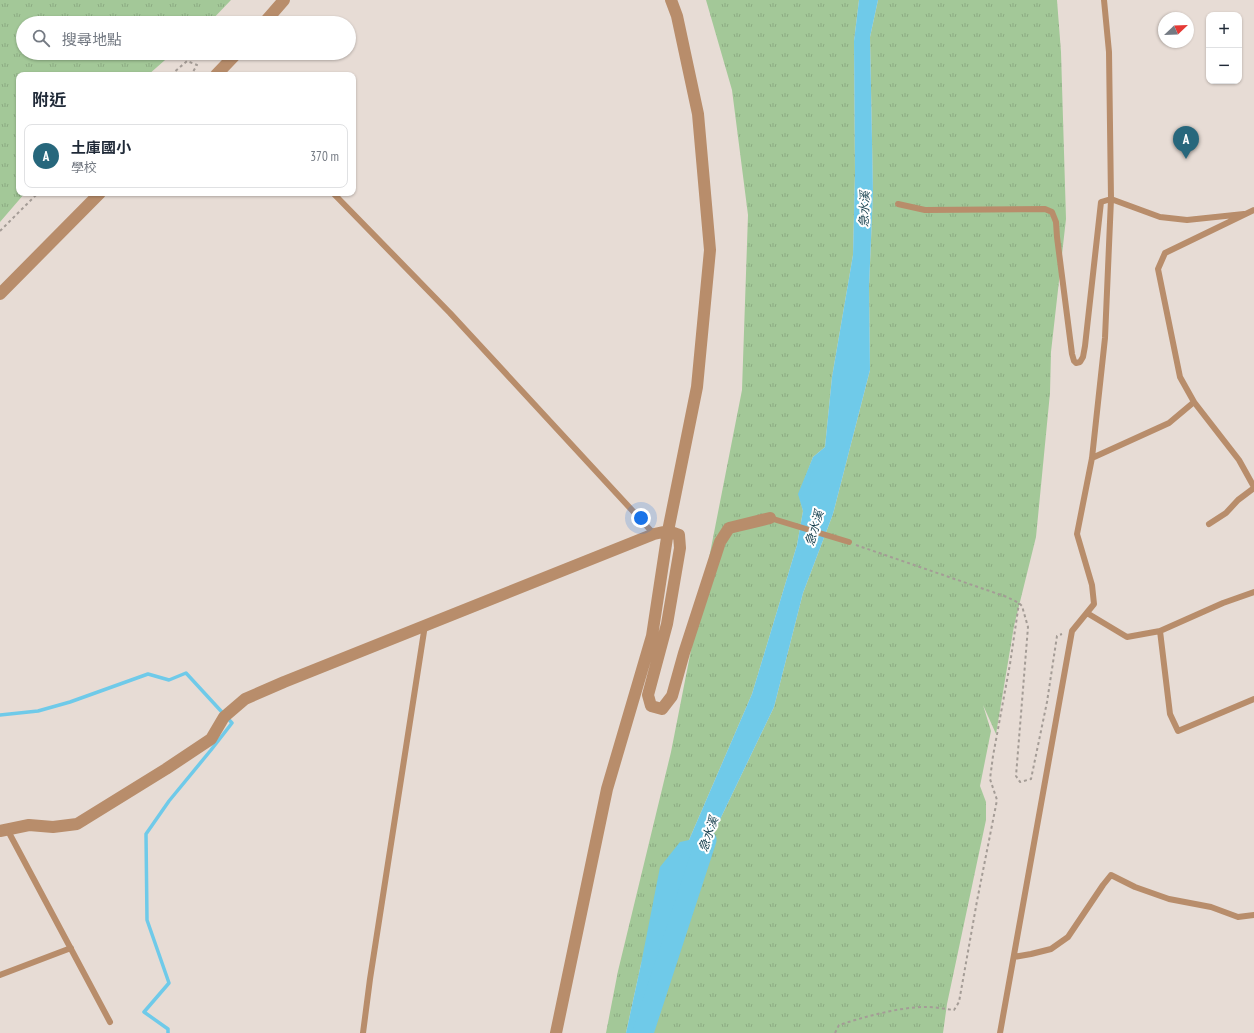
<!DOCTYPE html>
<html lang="zh-TW">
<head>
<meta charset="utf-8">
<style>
  :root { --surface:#fff; --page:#f2f2f3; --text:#1f2937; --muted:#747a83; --line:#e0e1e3; --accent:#27677c }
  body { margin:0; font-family:"PT Sans Narrow","Noto Sans TC",sans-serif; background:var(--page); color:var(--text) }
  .controls { position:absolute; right:12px; top:12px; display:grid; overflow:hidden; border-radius:8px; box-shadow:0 1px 3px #0004 }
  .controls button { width:36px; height:36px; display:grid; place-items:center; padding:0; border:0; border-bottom:1px solid var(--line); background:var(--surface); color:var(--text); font:20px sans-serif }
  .compass { position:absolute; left:1158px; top:12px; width:36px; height:36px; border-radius:50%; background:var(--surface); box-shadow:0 1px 3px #0004; rotate:67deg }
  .you { position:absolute; left:641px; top:518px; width:14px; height:14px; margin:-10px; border:3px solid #fff; border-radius:50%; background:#1a73e8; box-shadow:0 0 0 6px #1a73e833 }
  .badge { display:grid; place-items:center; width:26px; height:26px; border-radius:50%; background:var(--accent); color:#fff; font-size:13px; font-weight:700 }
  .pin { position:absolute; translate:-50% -33px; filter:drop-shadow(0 1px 2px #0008) }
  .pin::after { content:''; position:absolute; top:21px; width:14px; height:12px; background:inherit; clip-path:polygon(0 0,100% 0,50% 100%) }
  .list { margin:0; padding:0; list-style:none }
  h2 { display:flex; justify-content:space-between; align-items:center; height:52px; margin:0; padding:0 16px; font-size:17px }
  h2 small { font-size:13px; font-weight:400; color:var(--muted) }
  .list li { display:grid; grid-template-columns:26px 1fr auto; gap:12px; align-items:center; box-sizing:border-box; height:64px; margin:0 8px 8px; padding:0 8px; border:1px solid var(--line); border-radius:8px }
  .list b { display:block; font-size:15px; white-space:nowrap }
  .list p { margin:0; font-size:13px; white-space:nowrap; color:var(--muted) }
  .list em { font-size:13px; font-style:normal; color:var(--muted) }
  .icon { flex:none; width:22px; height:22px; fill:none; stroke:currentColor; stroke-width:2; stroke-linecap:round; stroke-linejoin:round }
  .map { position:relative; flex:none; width:1254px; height:1033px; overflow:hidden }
  .search { position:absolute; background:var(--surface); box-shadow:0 1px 3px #0004; left:16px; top:16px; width:340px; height:44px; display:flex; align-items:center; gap:10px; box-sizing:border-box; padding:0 14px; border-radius:22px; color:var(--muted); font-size:15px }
  .panel { position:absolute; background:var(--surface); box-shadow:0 1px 3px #0004; left:16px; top:72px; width:340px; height:124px; border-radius:8px }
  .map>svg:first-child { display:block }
  .grass { fill:url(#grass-tufts) }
  .water { fill:#6fcae9 }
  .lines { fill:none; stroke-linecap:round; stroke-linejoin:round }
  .stream { stroke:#6fcae9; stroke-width:3.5 }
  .river { stroke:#6fcae9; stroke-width:21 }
  .path { stroke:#a49c96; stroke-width:2; stroke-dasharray:3 3; stroke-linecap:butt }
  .lane { stroke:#b88d6b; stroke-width:6 }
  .street { stroke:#b88d6b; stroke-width:12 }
  .labels { text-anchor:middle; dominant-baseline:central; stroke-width:4; stroke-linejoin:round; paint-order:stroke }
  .water-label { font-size:12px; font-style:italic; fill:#153e4c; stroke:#fff }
</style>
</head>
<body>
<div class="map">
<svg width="1254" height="1033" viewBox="0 0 1254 1033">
  <defs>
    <pattern id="grass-tufts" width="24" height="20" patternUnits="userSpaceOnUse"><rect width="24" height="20" fill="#a3c898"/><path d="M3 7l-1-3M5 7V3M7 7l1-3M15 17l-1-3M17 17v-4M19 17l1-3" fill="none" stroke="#8cab82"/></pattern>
  </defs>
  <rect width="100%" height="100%" fill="#e7dcd5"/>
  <path class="grass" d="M0,0H231L209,23H23V53H173L148,75H19V193H25L0,222Z
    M706,0H859L854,41L855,173L853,255L832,377L825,447L813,457L799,494L803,511L797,545L752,694L689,840L641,964L626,1033H606L618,971L671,752L742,390L748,215L732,90Z
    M878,0H1057L1061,52L1066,219L1051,352L1050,393L1036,537L1014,626L996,734L983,705L991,731L980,786L986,802V820L947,1004L943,1033H648L655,1002L689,884L774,707L803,593L833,514L870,370L869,287L873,193L870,37Z"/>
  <path class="water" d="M859,0H878L870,37L873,193L869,287L870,370L833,514L803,593L774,707L689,884L655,1002L648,1033H626L641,964L660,867L680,842L689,840L752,694L797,545L803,511L798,494L813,457L825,447L832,377L853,255L855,173L854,41Z"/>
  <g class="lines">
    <path class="stream" d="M0,715L38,711L70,702L148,674L169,680L186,673L232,723L211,750L169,801L146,834L147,920L169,983L144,1012L168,1029V1033"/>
    <path class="river" d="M643,1033L706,840"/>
    <path class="path" d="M171,75L187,61L197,65L191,75
      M0,231L38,193
      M856,545L1007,597L1019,603L1022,606L1028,627L1016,776L1020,782L1031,779L1047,702L1057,636L1062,634
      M835,1033L839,1025C864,1017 899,1007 926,1007C935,1007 945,1009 954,1010L959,1002L977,901L997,800L990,779L993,756L1010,664L1019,603"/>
    <path class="lane" d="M333,193L450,313L654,534
      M898,204L925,210L1045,209L1052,212L1056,222L1057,237L1072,354L1074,361L1076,363L1080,362L1083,357L1085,346L1101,202L1111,199L1160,217L1187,220L1244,214
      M1254,210L1165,253L1158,269L1180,377L1194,402L1239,460L1254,487
      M1092,458L1169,423L1194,402
      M770,518L849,542
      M1209,524L1226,513L1238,500L1254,488
      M1087,613L1127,637L1160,631L1223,603L1254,592
      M1160,631L1170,714L1178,731L1254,699
      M7,829L110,1022
      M1014,957L1031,954L1051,949L1068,937L1103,885L1111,875L1135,887L1169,899L1211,907L1238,917L1254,915
      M0,975L71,948
      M363,1033L370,979L425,625
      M1000,1033L1072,631L1094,604L1092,585L1077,534L1092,458L1105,338L1111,199L1109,52L1104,0"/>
    <path class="street" d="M264,23L284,0
      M216,75L237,53
      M0,294L100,193
      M0,831L29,825L53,827L77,824L166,769L211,739L224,717L245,699L284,682L654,534L668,531L679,535L680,548L667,624L648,695L651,706L662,709L672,696L684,653L720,542L729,528L770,518
      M556,1033L607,789L652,636L668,531L697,387L710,250L698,114L677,16L671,0"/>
  </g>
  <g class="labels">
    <g class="water-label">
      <text transform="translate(864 209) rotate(-88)">急水溪</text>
      <text transform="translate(814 528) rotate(-73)">急水溪</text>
      <text transform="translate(708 834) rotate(-71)">急水溪</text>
    </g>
  </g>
</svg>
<div class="controls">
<button>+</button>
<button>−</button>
</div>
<svg class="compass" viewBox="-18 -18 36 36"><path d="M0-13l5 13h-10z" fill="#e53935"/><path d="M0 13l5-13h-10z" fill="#747a83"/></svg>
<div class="you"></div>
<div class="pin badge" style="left:1186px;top:159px">A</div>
<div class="search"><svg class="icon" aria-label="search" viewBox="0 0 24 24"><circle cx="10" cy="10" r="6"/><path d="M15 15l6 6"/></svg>搜尋地點</div>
<section class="panel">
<h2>附近<small></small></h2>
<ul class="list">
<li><span class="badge">A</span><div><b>土庫國小</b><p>學校</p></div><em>370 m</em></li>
</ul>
</section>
</div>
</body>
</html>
